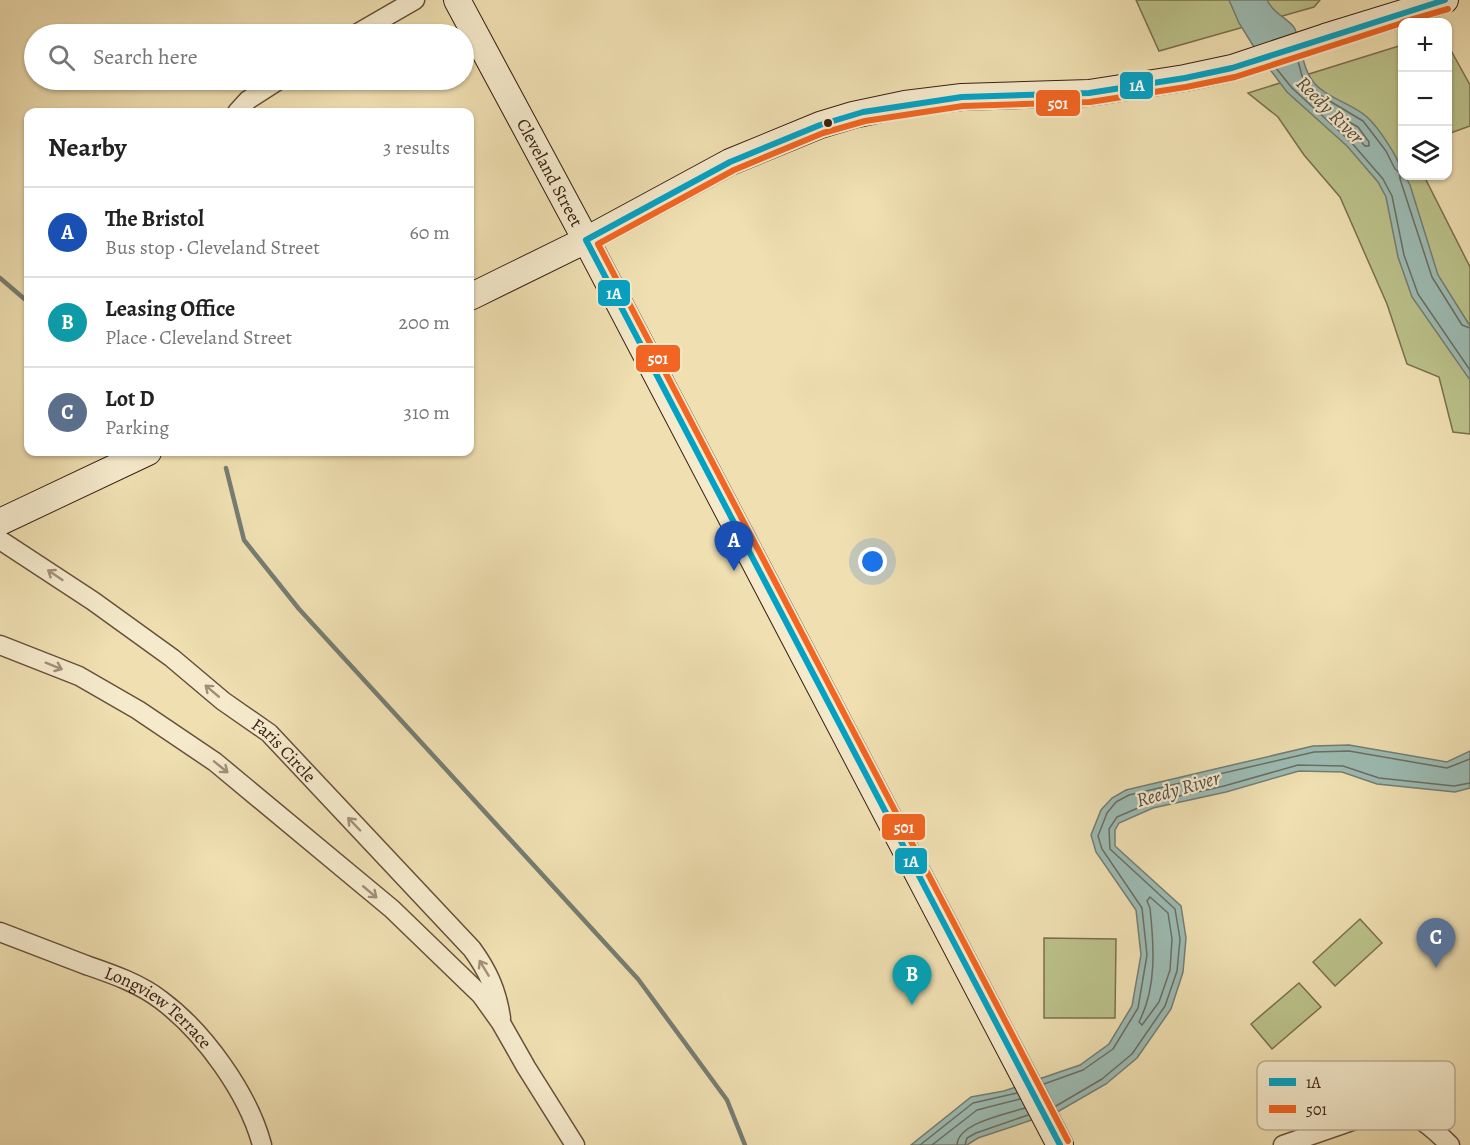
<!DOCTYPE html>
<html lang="en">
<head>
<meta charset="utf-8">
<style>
  :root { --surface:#fff; --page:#f2f2f2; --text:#222; --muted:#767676; --line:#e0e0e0; --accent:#ea580c }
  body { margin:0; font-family:Alegreya,serif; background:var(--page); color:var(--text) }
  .controls { position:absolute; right:18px; top:18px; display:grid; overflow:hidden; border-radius:12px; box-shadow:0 2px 4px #0004 }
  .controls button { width:54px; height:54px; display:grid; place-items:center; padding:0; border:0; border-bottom:2px solid var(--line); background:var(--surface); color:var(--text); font:30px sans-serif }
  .you { position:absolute; left:873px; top:562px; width:21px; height:21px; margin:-15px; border:4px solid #fff; border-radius:50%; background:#1a73e8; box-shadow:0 0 0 9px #1a73e833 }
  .badge { display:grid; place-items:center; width:39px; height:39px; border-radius:50%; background:var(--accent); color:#fff; font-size:20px; font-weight:700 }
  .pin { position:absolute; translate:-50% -50px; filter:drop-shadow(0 2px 3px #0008) }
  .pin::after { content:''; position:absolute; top:32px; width:21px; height:18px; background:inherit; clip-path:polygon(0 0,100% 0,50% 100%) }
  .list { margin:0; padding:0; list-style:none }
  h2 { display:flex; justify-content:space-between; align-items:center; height:78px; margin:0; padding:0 24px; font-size:26px }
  h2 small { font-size:20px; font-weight:400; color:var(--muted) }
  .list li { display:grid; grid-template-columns:39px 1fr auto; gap:18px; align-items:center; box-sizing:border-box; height:90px; padding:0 24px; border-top:2px solid var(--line) }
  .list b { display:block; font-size:22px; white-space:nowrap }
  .list p { margin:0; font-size:20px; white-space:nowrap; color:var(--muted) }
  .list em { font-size:20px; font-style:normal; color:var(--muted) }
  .icon { flex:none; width:33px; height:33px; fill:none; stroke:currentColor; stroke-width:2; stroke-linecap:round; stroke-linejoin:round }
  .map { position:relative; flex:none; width:1470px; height:1145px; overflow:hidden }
  .search { position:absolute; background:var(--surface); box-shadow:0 2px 4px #0004; left:24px; top:24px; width:450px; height:66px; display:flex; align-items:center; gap:15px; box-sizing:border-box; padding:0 21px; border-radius:33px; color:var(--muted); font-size:22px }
  .panel { position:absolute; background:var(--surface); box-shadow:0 2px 4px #0004; left:24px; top:108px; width:450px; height:348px; border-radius:12px }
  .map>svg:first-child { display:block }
  .green { fill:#bbc18a; stroke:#7a704e; stroke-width:1.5 }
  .water { fill:#9cbbb3; stroke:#757d73; stroke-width:1.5 }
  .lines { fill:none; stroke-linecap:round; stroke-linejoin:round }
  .shore { stroke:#6b6e63; stroke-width:1.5 }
  .stream { stroke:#757d73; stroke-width:4.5 }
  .street-casing { stroke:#67503a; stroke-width:21 }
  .secondary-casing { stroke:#3a2013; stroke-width:28 }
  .street { stroke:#f5eacc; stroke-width:18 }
  .secondary { stroke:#f5eacc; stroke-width:26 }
  .bus-1-casing { stroke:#f5eacc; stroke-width:10 }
  .bus-2-casing { stroke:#f5eacc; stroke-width:10 }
  .bus-1 { stroke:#03a2c5; stroke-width:6 }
  .bus-2 { stroke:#f26522; stroke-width:6 }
  .oneway { stroke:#a18f79 }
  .bus-dot { fill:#3a2013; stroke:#f5eacc; stroke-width:2 }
  .labels { text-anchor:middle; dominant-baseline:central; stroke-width:4.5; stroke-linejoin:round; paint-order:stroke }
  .street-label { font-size:18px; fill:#3a2013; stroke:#f5eacc }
  .water-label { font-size:20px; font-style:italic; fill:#574e43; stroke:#f5eacc }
  .key { fill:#f5eacc; stroke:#bdad94; stroke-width:1.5 }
  .key-label { font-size:16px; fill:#3a2013 }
  .line-badge { stroke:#f5eacc; stroke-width:2 }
  .badge-label { font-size:16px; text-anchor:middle; font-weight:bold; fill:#fff }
</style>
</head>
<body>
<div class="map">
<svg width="1470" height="1145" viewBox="0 0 1470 1145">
  <rect width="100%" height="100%" fill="#efdfb1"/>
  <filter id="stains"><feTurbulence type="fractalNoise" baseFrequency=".00333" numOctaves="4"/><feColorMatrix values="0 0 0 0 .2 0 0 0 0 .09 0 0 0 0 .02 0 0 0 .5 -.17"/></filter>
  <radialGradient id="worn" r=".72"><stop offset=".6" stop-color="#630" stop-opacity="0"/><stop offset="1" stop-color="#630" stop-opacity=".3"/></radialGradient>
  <path class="green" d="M1136,0H1320L1314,7L1159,51Z
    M1402,45V176H1424L1470,267V434L1453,432L1439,377L1407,364L1387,304L1340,197L1304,155L1278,117L1248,93Z
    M1448,45L1470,85V126L1448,134Z
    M1360,919L1382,943L1335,986L1313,962Z
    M1044,938L1116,939L1115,1018H1044Z
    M1299,983L1321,1007L1272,1049L1251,1024Z"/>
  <path class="water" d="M1229,0H1267C1274,15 1290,19 1295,29C1302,48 1302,70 1316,85C1329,99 1353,104 1367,117C1378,127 1402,161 1402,176H1405L1410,185L1438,275L1470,326V380L1412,297L1398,257L1386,197L1378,182L1347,146L1287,92L1259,55L1239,23Z
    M1349,745L1447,762L1470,751V788L1455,792L1377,784L1342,772L1299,771L1226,792L1153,808L1119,823L1115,830V846L1181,906L1186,938L1183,972L1171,1009L1137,1058L1106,1084L1059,1111L978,1138L967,1145H911L971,1097L1004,1091L1080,1065L1109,1044L1132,1006L1141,955L1136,910L1096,852L1091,835L1101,810L1112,798L1126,790L1313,746Z"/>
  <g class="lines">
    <path class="shore" d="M1298,61L1302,76L1313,91L1363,121L1386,151L1395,169L1400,173V179L1432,277L1462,325L1470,328
      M1276,68L1292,88L1351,142L1383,179L1392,196L1404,255L1418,294L1470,370
      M1346,122H1349L1358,127L1369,142V146H1365L1346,126Z
      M1150,897L1168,913L1172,939L1170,970L1159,1002L1142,1025L1139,1022C1157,987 1154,946 1150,908L1147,901Z
      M1044,1084L1083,1070L1113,1049L1138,1008L1147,955L1142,908L1102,849L1098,836L1107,813L1116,802L1129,795L1314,752L1349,751L1447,768L1470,759
      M1056,1106L1102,1079L1132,1054L1165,1006L1177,971L1180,939L1175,909L1110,849L1109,829L1117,817L1152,802L1224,786L1298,765L1343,766L1379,778L1454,786L1470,783
      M920,1145L973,1103L1017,1093
      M932,1145L977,1110L1020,1099
      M957,1145C958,1123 1006,1114 1025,1108
      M965,1145L967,1138L976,1133L1028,1115"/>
    <path class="stream" d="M0,278L28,302
      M226,468L244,540L299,609L638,979L727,1100L745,1145"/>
    <defs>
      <g id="street">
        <path d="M356,34L415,0"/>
        <path d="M237,112L248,100L279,80"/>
        <path id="s1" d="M0,540L93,601L172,658L223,701L269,733L472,949C488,971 497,991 501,1018"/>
        <path d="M0,645L79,676L138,710L215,762L392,909L481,995L501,1023L526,1067L575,1145"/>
        <path id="s2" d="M0,932C29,943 58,954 86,965C112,974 139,983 161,1000C204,1032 248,1093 262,1145"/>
        <path d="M1283,1145L1378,1112C1413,1108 1427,1123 1450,1145"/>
      </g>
      <g id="secondary">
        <path id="s3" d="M457,0L586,240L1060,1145"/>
        <path d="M470,297L586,240L730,162L820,125L853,115L905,104L962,97L1089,93L1185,78L1232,68L1325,37L1445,0"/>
        <path d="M0,522L148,452"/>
      </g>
    </defs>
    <use href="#street" class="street-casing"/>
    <use href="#secondary" class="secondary-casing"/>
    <use href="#street" class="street"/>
    <use href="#secondary" class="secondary"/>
    <defs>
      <path id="bus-1" d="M1060,1145L586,240L730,162L820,125L863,112L962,97L1089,93L1185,78L1232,68L1445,0"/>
      <path id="bus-2" d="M1403,22L1448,9
        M1068,1141L598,244L734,170L823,133L865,121L963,106L1090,102L1186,87L1235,77L1402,23"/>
    </defs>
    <use href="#bus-1" class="bus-1-casing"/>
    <use href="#bus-2" class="bus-2-casing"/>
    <use href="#bus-1" class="bus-1"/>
    <use href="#bus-2" class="bus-2"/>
  </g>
  <defs><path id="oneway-shaft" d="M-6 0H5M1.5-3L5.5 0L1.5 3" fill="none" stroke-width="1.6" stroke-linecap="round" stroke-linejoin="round" transform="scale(1.5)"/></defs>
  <g class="oneway">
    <use href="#oneway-shaft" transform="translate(55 575) rotate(-146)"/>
    <use href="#oneway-shaft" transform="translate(54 666) rotate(22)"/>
    <use href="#oneway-shaft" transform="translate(212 691) rotate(-140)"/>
    <use href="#oneway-shaft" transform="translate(221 767) rotate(39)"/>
    <use href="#oneway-shaft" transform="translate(354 824) rotate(-134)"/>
    <use href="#oneway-shaft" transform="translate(370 892) rotate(40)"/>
    <use href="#oneway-shaft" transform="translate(484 968) rotate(-121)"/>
  </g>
  <circle class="bus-dot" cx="828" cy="123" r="5"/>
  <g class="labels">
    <g class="street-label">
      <text stroke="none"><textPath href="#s3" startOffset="196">Cleveland Street</textPath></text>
      <text stroke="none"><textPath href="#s1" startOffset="354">Faris Circle</textPath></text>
      <text stroke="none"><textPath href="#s2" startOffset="177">Longview Terrace</textPath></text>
    </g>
    <g class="water-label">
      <text transform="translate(1330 110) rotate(45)">Reedy River</text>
      <text transform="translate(1178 789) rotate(-16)">Reedy River</text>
    </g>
  </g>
  <rect x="1257" y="1061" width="198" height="69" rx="9" class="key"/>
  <rect x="1269" y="1078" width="27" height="8" fill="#03a2c5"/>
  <rect x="1269" y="1105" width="27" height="8" fill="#f26522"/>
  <g class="key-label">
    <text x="1306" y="1088">1A</text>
    <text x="1306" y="1115">501</text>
  </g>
  <g class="line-badge">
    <rect x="1119" y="71" width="35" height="29" rx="6" fill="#03a2c5"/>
    <rect x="1035" y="89" width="46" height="28" rx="6" fill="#f26522"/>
    <rect x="597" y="279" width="34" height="28" rx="6" fill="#03a2c5"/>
    <rect x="635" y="344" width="46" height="29" rx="6" fill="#f26522"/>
    <rect x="881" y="813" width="45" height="28" rx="6" fill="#f26522"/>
    <rect x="894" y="847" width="34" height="28" rx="6" fill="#03a2c5"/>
  </g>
  <g class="badge-label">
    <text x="1137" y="91">1A</text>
    <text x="1058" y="109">501</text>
    <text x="614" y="299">1A</text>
    <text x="658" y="364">501</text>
    <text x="904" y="833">501</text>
    <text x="911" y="867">1A</text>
  </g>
  <rect width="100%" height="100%" filter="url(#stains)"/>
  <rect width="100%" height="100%" fill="url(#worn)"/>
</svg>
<div class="controls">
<button>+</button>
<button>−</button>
<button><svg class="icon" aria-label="layers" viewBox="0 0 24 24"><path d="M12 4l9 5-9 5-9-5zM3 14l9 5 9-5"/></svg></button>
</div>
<div class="you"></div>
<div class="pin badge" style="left:734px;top:571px;background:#1a4fb4">A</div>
<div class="pin badge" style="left:912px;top:1005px;background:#0f9aa8">B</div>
<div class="pin badge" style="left:1436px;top:968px;background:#5c6f8a">C</div>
<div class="search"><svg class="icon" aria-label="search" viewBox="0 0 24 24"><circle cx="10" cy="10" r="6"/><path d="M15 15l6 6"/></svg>Search here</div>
<section class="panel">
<h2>Nearby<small>3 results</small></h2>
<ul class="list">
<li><span class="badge" style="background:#1a4fb4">A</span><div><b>The Bristol</b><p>Bus stop · Cleveland Street</p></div><em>60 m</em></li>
<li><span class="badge" style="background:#0f9aa8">B</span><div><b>Leasing Office</b><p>Place · Cleveland Street</p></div><em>200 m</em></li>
<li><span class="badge" style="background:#5c6f8a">C</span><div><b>Lot D</b><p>Parking</p></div><em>310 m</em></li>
</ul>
</section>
</div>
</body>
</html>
